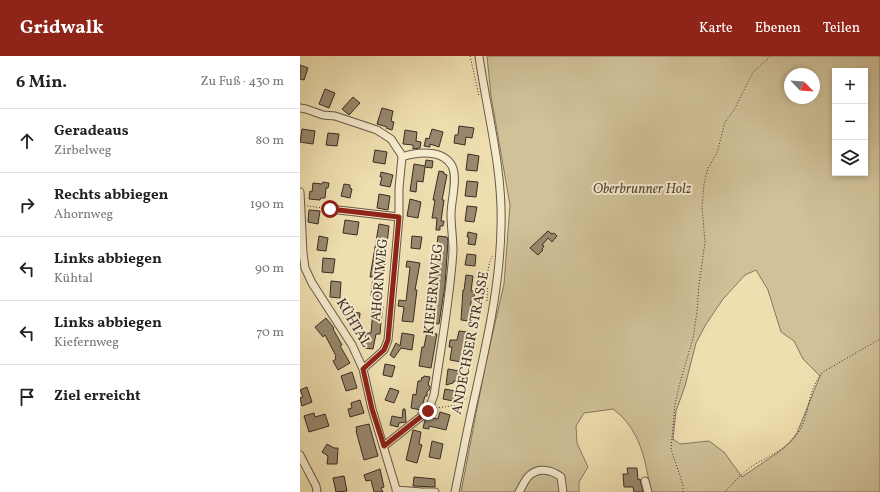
<!DOCTYPE html>
<html lang="de">
<head>
<meta charset="utf-8">
<style>
  :root { --surface:#fff; --page:#f2f2f2; --text:#222; --muted:#767676; --line:#e0e0e0; --accent:#8f2418 }
  body { margin:0; font-family:Vollkorn,serif; background:var(--page); color:var(--text) }
  .controls { position:absolute; right:12px; top:12px; display:grid; overflow:hidden; border-radius:0px; box-shadow:0 2px 6px #0003 }
  .controls button { width:36px; height:36px; display:grid; place-items:center; padding:0; border:0; border-bottom:1px solid var(--line); background:var(--surface); color:var(--text); font:20px sans-serif }
  .compass { position:absolute; left:484px; top:12px; width:36px; height:36px; border-radius:50%; background:var(--surface); box-shadow:0 2px 6px #0003; rotate:115deg }
  .stop { position:absolute; width:12px; height:12px; margin:-9px; border:3px solid #8f2418; border-radius:50%; background:#fff }
  .stop.end { background:#8f2418; border-color:#fff; box-shadow:0 1px 4px #0008 }
  .list { margin:0; padding:0; list-style:none }
  h2 { display:flex; justify-content:space-between; align-items:center; height:52px; margin:0; padding:0 16px; font-size:17px }
  h2 small { font-size:13px; font-weight:400; color:var(--muted) }
  .list li { display:grid; grid-template-columns:26px 1fr auto; gap:12px; align-items:center; box-sizing:border-box; height:64px; padding:0 16px; border-top:1px solid var(--line) }
  .list b { display:block; font-size:15px; white-space:nowrap }
  .list p { margin:0; font-size:13px; white-space:nowrap; color:var(--muted) }
  .list em { font-size:13px; font-style:normal; color:var(--muted) }
  .icon { flex:none; width:22px; height:22px; fill:none; stroke:currentColor; stroke-width:2; stroke-linecap:round; stroke-linejoin:round }
  .map { position:relative; flex:none; width:580px; height:436px; overflow:hidden }
  header { display:flex; align-items:center; gap:24px; box-sizing:border-box; height:56px; padding:0 20px; background:var(--accent); color:#fff }
  header strong { font-size:19px }
  nav { display:flex; gap:22px; margin-inline-start:auto; font-size:14px }
  main { display:flex }
  aside { flex:1; background:var(--surface) }
  .map>svg:first-child { display:block }
  .green { fill:#d0c199; stroke:#857660; fill-rule:evenodd }
  .building { fill:#98896e; stroke:#3a2c27 }
  .lines { fill:none; stroke-linecap:round; stroke-linejoin:round }
  .minor-casing { stroke:#675949; stroke-width:9 }
  .path { stroke:#3a2c27; stroke-width:1; stroke-dasharray:1 2; stroke-linecap:butt }
  .minor { stroke:#f5eacc; stroke-width:7 }
  .route { stroke:#8f2418; stroke-width:5 }
  .labels { text-anchor:middle; dominant-baseline:central; stroke-width:4; stroke-linejoin:round; paint-order:stroke }
  .park-label { font-size:14px; font-style:italic; fill:#584a3e; stroke:#f5eacc }
  .street-label { font-size:14px; fill:#3a2c27; stroke:#f5eacc }
</style>
</head>
<body>
<header>
<strong>Gridwalk</strong>
<nav><a>Karte</a><a>Ebenen</a><a>Teilen</a></nav>
</header>
<main>
<aside>
<h2>6 Min.<small>Zu Fuß · 430 m</small></h2>
<ul class="list">
<li><svg class="icon" aria-label="ahead" viewBox="0 0 24 24"><path d="M12 20V5M6 11l6-6 6 6"/></svg><div><b>Geradeaus</b><p>Zirbelweg</p></div><em>80 m</em></li>
<li><svg class="icon" aria-label="right" viewBox="0 0 24 24"><path d="M7 20v-9h11M14 6l5 5-5 5"/></svg><div><b>Rechts abbiegen</b><p>Ahornweg</p></div><em>190 m</em></li>
<li><svg class="icon" aria-label="left" viewBox="0 0 24 24"><path d="M17 20v-9H6M10 6l-5 5 5 5"/></svg><div><b>Links abbiegen</b><p>Kühtal</p></div><em>90 m</em></li>
<li><svg class="icon" aria-label="left" viewBox="0 0 24 24"><path d="M17 20v-9H6M10 6l-5 5 5 5"/></svg><div><b>Links abbiegen</b><p>Kiefernweg</p></div><em>70 m</em></li>
<li><svg class="icon" aria-label="arrive" viewBox="0 0 24 24"><path d="M6 21V4h12l-3 4 3 4H6"/></svg><div><b>Ziel erreicht</b></div></li>
</ul>
</aside>
<div class="map">
<svg width="580" height="436" viewBox="0 0 580 436">
  <rect width="100%" height="100%" fill="#efdfb0"/>
  <filter id="stains"><feTurbulence type="fractalNoise" baseFrequency=".005" numOctaves="4"/><feColorMatrix values="0 0 0 0 .2 0 0 0 0 .09 0 0 0 0 .02 0 0 0 .5 -.17"/></filter>
  <radialGradient id="worn" r=".72"><stop offset=".6" stop-color="#630" stop-opacity="0"/><stop offset="1" stop-color="#630" stop-opacity=".3"/></radialGradient>
  <path class="green" d="M187,0H580V436H351C345,404 341,374 313,353L284,357L276,370L277,387L288,411L279,426V436H161L185,311L204,228L210,149L191,40ZM535,15H565V117H535ZM490,18H514V42H490ZM456,214L468,234L481,276L494,285L503,303L520,320L497,377L490,386L480,395L442,421L424,396L409,385L380,388L373,383L376,355L385,330L396,287L406,268L423,243L445,219Z"/>
  <path class="building" d="M0,9L8,12L4,24L0,23Z
    M25,33L35,37L29,52L19,48Z
    M53,41L60,47L49,59L42,53Z
    M82,52L93,55L91,65L94,66L92,74L86,72L87,71L77,68Z
    M159,70L174,72L172,82L166,81L165,89L154,87L155,79H158Z
    M2,73L15,75L13,88L0,86Z
    M132,73L143,76L139,91L130,88V91L124,90L126,82L129,83Z
    M105,74L117,76L116,85L121,86L120,92L113,93V89L103,88Z
    M28,77L39,78L37,90L26,89Z
    M75,94L87,96L85,108L73,106Z
    M168,98L179,100L177,115L166,114Z
    M126,104L133,105L132,112L125,111L123,126L117,125L116,136L110,135L114,108L125,110Z
    M139,115L144,116V118L147,119L142,144H144L141,165H144L143,170H140V174H136L137,162H132L135,144H133Z
    M81,116L93,119L90,131L80,129L82,121H80Z
    M167,125L178,126L176,141L165,140Z
    M23,126L29,127L28,132H26L25,142H21L20,144L9,143L10,135L12,136L13,127L22,128Z
    M44,128L50,129V132L52,133L50,142L41,140Z
    M79,138L90,140L88,154L77,152Z
    M110,143L121,146L118,162L107,160Z
    M167,150L177,151L174,166L165,165Z
    M9,154L20,155L18,168L8,166Z
    M45,164L59,166L57,179L43,177Z
    M79,168L89,170L80,250H83L81,266L80,278H76L73,293L64,292L66,277H71L74,241L71,240L73,221H70Z
    M248,175L252,178L254,177L257,180L252,186L248,182L242,189L244,190L242,193L243,194L238,199L230,192Z
    M168,176L177,178L175,189L168,188L169,181H167Z
    M19,180L28,182L26,195L17,194Z
    M112,180L122,181L120,193L111,192Z
    M138,180L147,181L148,185L145,229L139,268L131,267V262H128L129,257H135L137,245L131,244Z
    M167,198L176,199L175,210L165,209Z
    M23,202L35,203L33,217L22,216Z
    M107,205L120,207L115,234H117L113,266L102,265L104,251L98,250L99,244L106,245L110,211H106Z
    M166,219L173,220L171,235H175L174,241H172L171,246L169,265L161,264L163,234H164Z
    M31,225L41,226L40,242L30,241Z
    M51,256L60,257L59,269L50,268Z
    M26,262L34,272L33,273L42,289L40,290L50,307L38,314L33,305L36,303L35,301L36,300L25,279L23,281L15,271Z
    M159,275L167,276L161,306L150,304L152,291H149L150,284H157Z
    M127,276L137,278L131,312L119,310L122,291H124Z
    M102,277L114,279L112,294L101,292L94,302L90,299L96,287L100,290Z
    M85,308L95,310L92,321L83,319Z
    M148,313L159,315L157,325H154L153,327L146,329Z
    M52,316L57,332L46,335L41,320Z
    M124,320L130,321L128,329L130,330V333L127,336V340H125L121,354L111,352L113,338L116,339L118,325H121L122,321L123,322Z
    M7,331L12,346L2,350L0,342L3,341L0,334Z
    M90,332L99,335L94,347L85,344Z
    M145,333L155,335L153,345L143,343Z
    M60,344L64,357L50,361L48,353L52,352L51,347Z
    M103,353H105L106,366L99,367L98,371L90,369L92,360L102,362Z
    M140,356L150,359L146,374L129,370V373L123,372L125,364L128,361L138,363Z
    M14,357L15,361L25,358L29,370L9,376L4,360Z
    M69,368L78,400L64,404L56,375H57L56,371Z
    M113,374L121,376L119,388L122,389L117,407L106,404Z
    M132,385L143,388L140,403L129,401Z
    M27,388L34,392H38L37,408H27L28,400L22,396Z
    M327,412H337L338,424L340,423L343,436H334L333,431H324L323,418H328Z
    M80,413L84,431L81,432L83,436H74L71,424L66,425L64,419Z
    M44,420L47,435L36,436L33,422Z
    M114,421L135,423V431L113,430Z"/>
  <g class="lines">
    <defs>
      <path id="minor" d="M0,52L6,53L23,59L35,60L77,74L91,83L101,98L102,101L99,132V161L88,284L84,294L63,313
        M0,136L3,197L5,212L12,227L52,289L63,313L72,353L97,436
        M30,153L99,161
        M84,390L128,355L134,339C141,291 150,243 153,195C153,182 151,171 151,158C151,145 158,122 152,110C143,93 117,96 102,101
        M0,399L16,430L17,436
        M345,425L348,436
        M96,434L122,436
        M125,436H135
        M155,436C162,402 168,369 176,335C188,280 200,228 201,171C203,113 187,57 179,0
        M219,436C222,431 225,423 230,419C239,411 252,414 261,421L263,436"/>
    </defs>
    <use href="#minor" class="minor-casing"/>
    <path class="path" d="M170,0L179,40
      M7,150L24,152
      M187,245C188,230 185,213 193,199
      M136,352L158,349L167,342
      M383,436V429L371,393L372,382L375,348L381,323L393,282L397,256L399,229L405,186L402,151L404,128L408,112L417,97L425,66L434,54L453,16L471,0
      M425,436C433,427 441,418 451,411C467,400 487,394 498,377C511,358 506,335 523,316L580,283"/>
    <use href="#minor" class="minor"/>
  </g>
  <g class="lines">
    <path class="route" d="M30,153L99,161L88,284L84,294L63,313L72,353L84,390L128,355"/>
  </g>
  <g class="labels">
    <g class="park-label">
      <text x="342" y="133">Oberbrunner Holz</text>
    </g>
    <g class="street-label">
      <text transform="translate(80 224) rotate(-85)">AHORNWEG</text>
      <text transform="translate(134 233) rotate(-84)">KIEFERNWEG</text>
      <text transform="translate(53 267) rotate(59)">KÜHTAL</text>
      <text transform="translate(171 287) rotate(-79)">ANDECHSER STRASSE</text>
    </g>
  </g>
  <rect width="100%" height="100%" filter="url(#stains)"/>
  <rect width="100%" height="100%" fill="url(#worn)"/>
</svg>
<div class="controls">
<button>+</button>
<button>−</button>
<button><svg class="icon" aria-label="layers" viewBox="0 0 24 24"><path d="M12 4l9 5-9 5-9-5zM3 14l9 5 9-5"/></svg></button>
</div>
<svg class="compass" viewBox="-18 -18 36 36"><path d="M0-13l5 13h-10z" fill="#e53935"/><path d="M0 13l5-13h-10z" fill="#767676"/></svg>
<div class="stop" style="left:30px;top:153px"></div>
<div class="stop end" style="left:128px;top:355px"></div>
</div>
</main>
</body>
</html>
